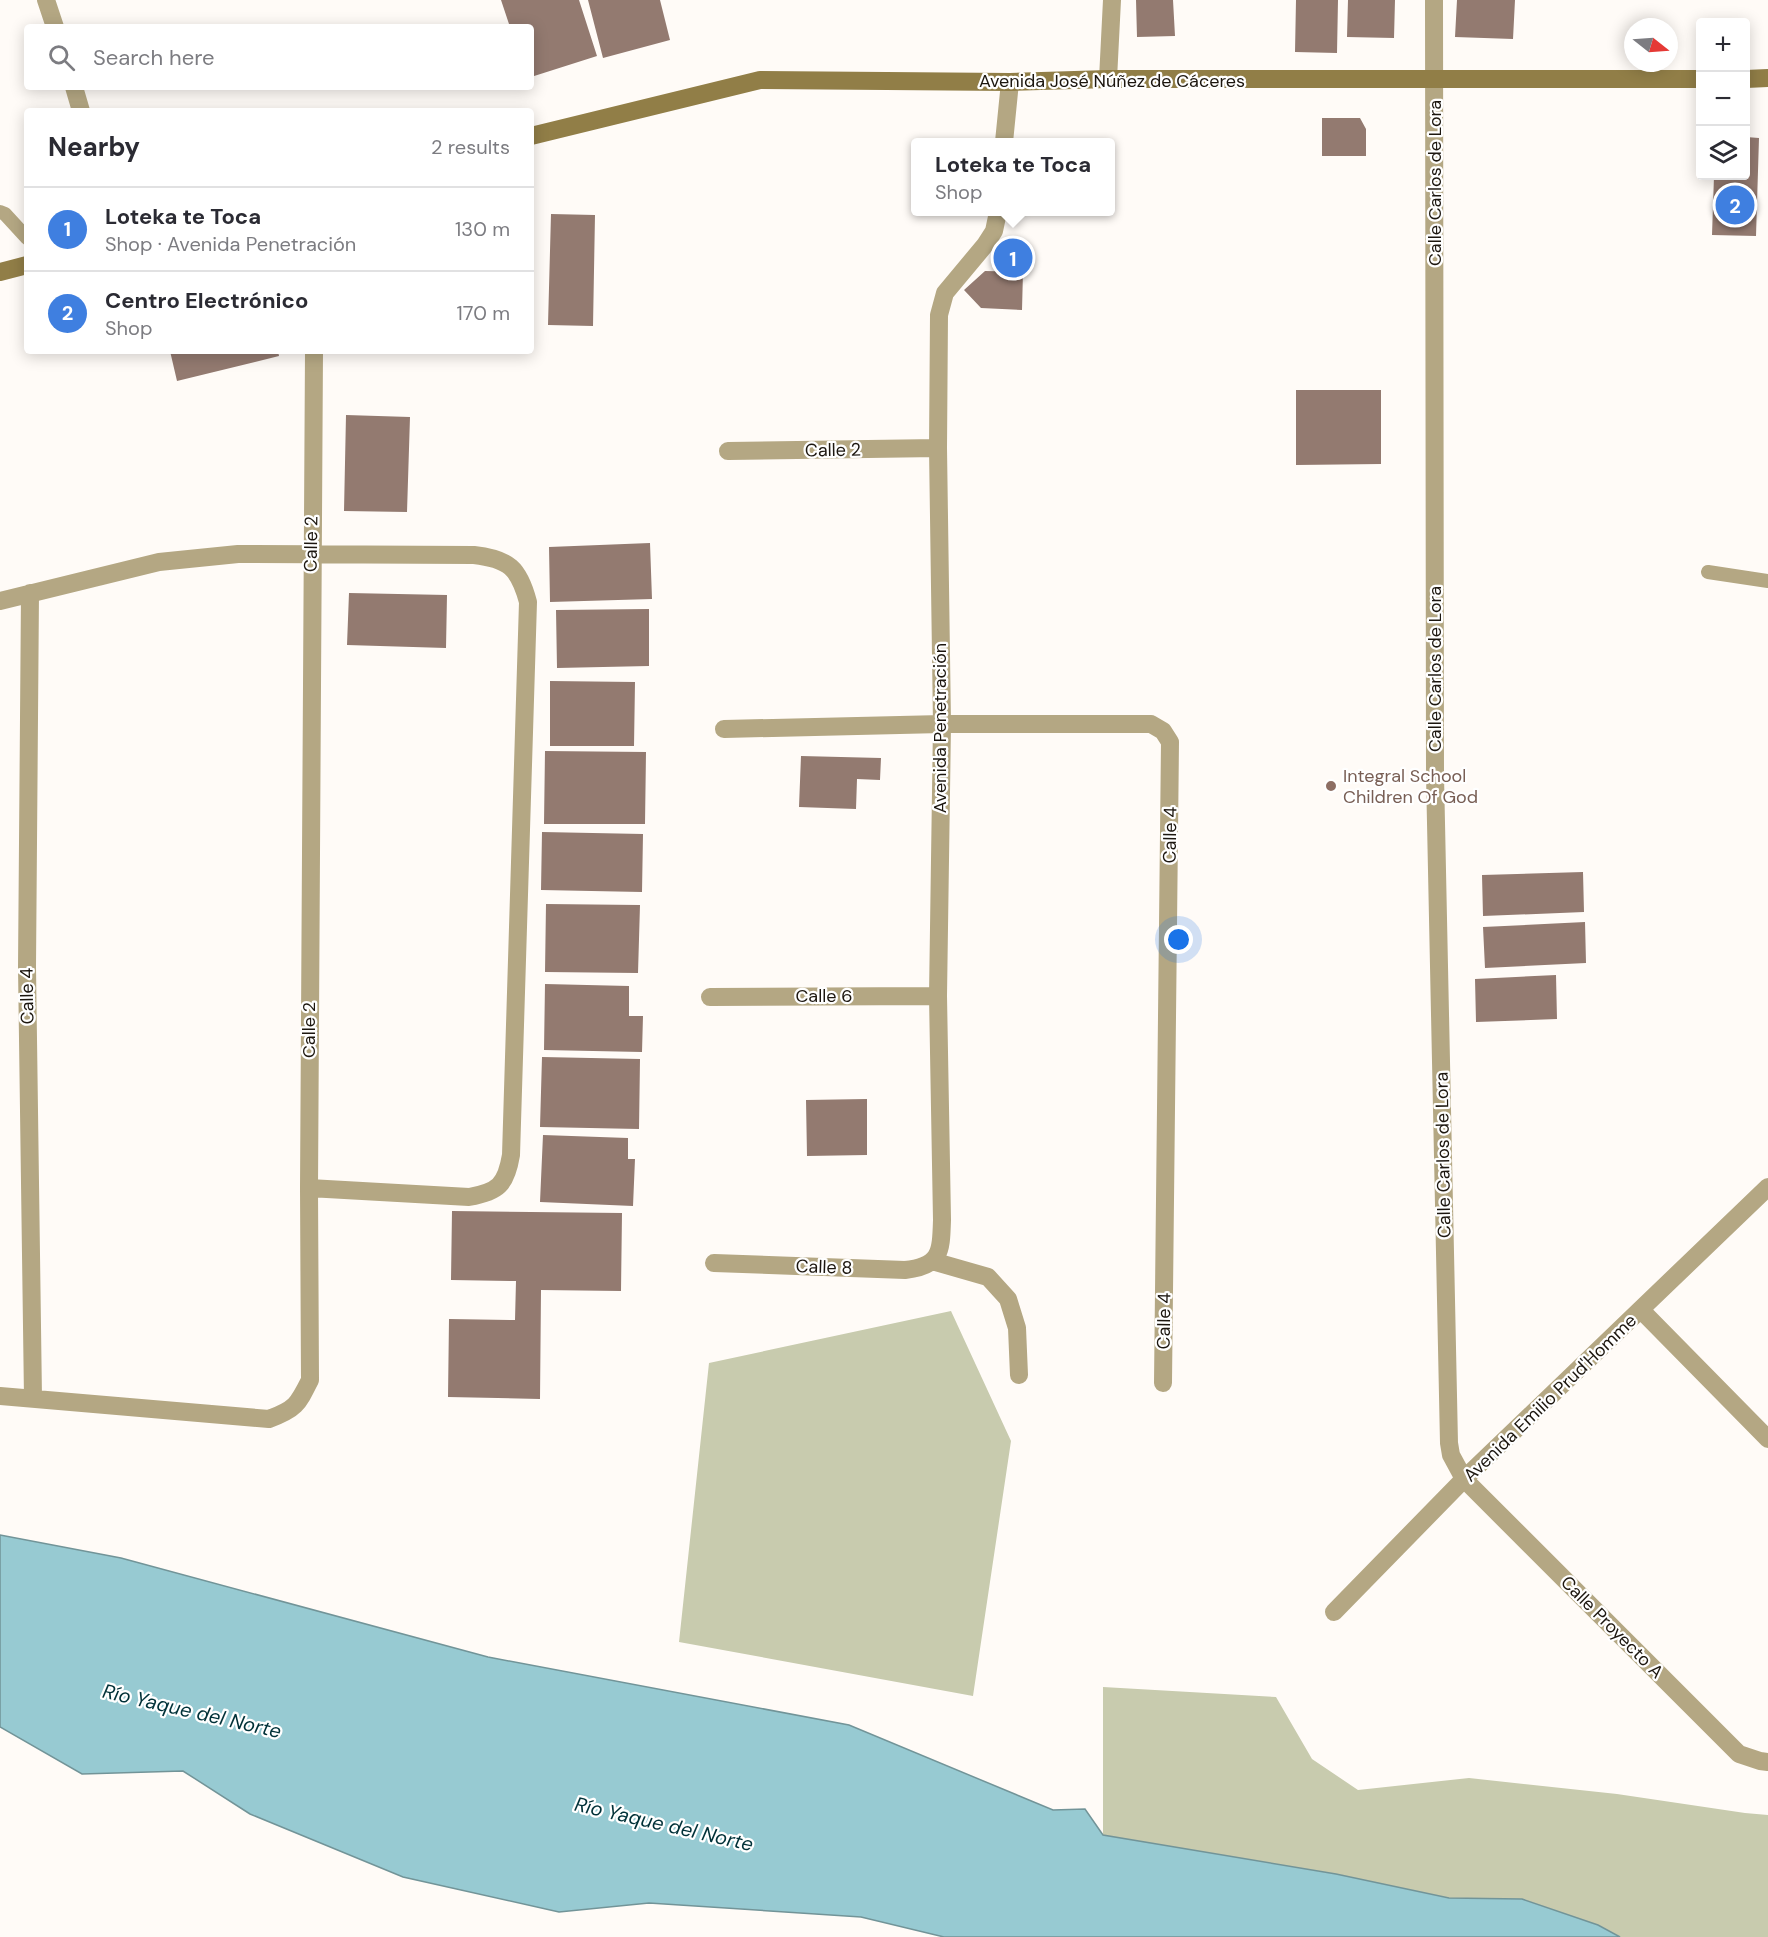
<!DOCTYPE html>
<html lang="en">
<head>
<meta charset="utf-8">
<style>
  :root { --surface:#fff; --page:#f2f2f3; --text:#2b2b33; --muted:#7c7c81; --line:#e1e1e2; --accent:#cc4481 }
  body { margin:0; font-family:"DM Sans",sans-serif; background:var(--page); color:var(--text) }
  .controls { position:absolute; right:18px; top:18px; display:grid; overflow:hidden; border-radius:6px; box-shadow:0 3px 15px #0003 }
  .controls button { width:54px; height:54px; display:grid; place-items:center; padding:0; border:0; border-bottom:2px solid var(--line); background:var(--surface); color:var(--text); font:30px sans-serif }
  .compass { position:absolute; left:1624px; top:18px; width:54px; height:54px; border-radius:50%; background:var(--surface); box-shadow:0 3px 15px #0003; rotate:107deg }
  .you { position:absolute; left:1179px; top:940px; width:21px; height:21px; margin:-15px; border:4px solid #fff; border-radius:50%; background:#1a73e8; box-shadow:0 0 0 9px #1a73e833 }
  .badge { display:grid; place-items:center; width:39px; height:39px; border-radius:50%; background:var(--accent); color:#fff; font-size:20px; font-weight:700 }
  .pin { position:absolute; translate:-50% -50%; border:3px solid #fff; box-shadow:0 2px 6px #0006 }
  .popup { position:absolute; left:911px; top:138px; width:204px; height:78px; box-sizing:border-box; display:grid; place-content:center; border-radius:6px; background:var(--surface); filter:drop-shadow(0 2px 4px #0005); font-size:20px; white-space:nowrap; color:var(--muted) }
  .popup b { font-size:22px; color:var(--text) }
  .popup::after { content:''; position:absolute; left:50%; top:100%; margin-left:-12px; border:12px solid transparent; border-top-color:var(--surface) }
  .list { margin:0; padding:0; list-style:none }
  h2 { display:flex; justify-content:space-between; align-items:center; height:78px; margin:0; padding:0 24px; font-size:26px }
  h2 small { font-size:20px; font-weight:400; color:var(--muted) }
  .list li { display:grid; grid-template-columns:39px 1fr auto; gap:18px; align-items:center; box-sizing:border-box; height:84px; padding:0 24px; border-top:2px solid var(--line) }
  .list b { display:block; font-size:22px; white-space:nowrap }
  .list p { margin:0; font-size:20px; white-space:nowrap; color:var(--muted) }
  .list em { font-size:20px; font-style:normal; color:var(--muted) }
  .icon { flex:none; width:33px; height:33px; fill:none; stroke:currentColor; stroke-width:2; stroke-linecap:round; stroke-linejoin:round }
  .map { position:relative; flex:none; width:1768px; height:1937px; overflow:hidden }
  .search { position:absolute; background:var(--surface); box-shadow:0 3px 15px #0003; left:24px; top:24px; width:510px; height:66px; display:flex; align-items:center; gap:15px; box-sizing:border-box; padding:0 21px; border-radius:6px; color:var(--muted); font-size:22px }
  .panel { position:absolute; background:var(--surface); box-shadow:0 3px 15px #0003; left:24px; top:108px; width:510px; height:246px; border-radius:6px }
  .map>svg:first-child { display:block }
  .green { fill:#c8cbae }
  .water { fill:#97cad2; stroke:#729498; stroke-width:1.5 }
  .building { fill:#937a70 }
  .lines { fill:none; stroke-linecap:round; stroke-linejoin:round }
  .lane { stroke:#b4a783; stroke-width:14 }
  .street { stroke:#b4a783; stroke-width:18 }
  .secondary { stroke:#917e47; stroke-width:18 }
  .education-dot { fill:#8d6e63; stroke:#fff; stroke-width:2 }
  .labels { text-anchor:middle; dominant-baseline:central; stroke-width:4.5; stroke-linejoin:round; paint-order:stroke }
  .street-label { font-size:18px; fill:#1c160f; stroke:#fff }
  .education-label { font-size:18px; fill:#785e54; stroke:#fff; text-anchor:start }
  .water-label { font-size:20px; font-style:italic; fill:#003138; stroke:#fff }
</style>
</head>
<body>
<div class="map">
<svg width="1768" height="1937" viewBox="0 0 1768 1937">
  <rect width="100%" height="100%" fill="#fffbf7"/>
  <path class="green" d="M951,1311L1011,1441L973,1696L679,1642L709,1363Z
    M1103,1687L1276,1697L1312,1759L1358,1790L1469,1778L1617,1794L1745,1813L1768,1815V1937H1620L1598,1925L1522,1899L1449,1898L1336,1874L1103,1835Z"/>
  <path class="water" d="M0,1535L121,1558L488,1657L849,1725L1053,1810L1085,1809L1103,1835L1336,1874L1449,1898L1522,1899L1598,1925L1620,1937H944L861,1917L649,1903L559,1912L403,1877L250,1814L183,1771L82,1774L0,1727Z"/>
  <path class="building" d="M501,0H579L597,56L531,77V27H510Z
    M588,0H660L670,40L603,58Z
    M1136,0H1173L1175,36L1137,37Z
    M1296,0H1338L1337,53L1295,52Z
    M1348,0H1395L1394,38L1347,37Z
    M1457,0H1515L1513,39L1455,37Z
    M1322,118H1360L1366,129V156H1322Z
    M1746,137L1759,138L1756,236L1712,235L1714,176H1746Z
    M551,214L595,215L593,326L548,325Z
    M1003,247H1021L1022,268H1004Z
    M985,271L1023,272L1022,310L981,308L964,290Z
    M170,351H278L279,356L177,381Z
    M1296,390H1381V464L1296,465Z
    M346,415L410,417L407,512L344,511Z
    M650,543L652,599L550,602L549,547Z
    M349,593L447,595L446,648L347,645Z
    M649,609V666L557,668L556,610Z
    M550,681L635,682L634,746H550Z
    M545,751L646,752L645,824H544Z
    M801,756L881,758L880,780L857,779L856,809L799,807Z
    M542,832L643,834L642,892L541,890Z
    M1583,872L1584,912L1483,916L1482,875Z
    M546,904L640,905L638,973L545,972Z
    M1585,922L1586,963L1485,968L1483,927Z
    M1556,975L1557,1019L1476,1022L1475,979Z
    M545,984L629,986V1016H643L642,1052L544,1050Z
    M542,1057L640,1059L639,1129L540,1127Z
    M867,1099V1155L807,1156L806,1100Z
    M543,1135L628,1138V1159H635L633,1206L540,1202Z
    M452,1211L622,1213L621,1291L541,1290L540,1399L448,1397L449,1319L515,1320L516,1281L451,1280Z"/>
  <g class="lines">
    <path class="lane" d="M0,212L5,214L27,238
      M1708,572L1768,581"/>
    <path class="street" d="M46,0L55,27
      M1434,0L1435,775L1449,1443L1451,1455L1464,1479L1739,1754L1760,1761L1768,1762
      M1108,79L1112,0
      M74,87L81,111
      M1004,142L1010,82
      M728,451L938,448
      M30,593L27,967L33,1398
      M0,601L159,562L238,554L474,555C509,559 519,568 528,602L511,1155C506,1185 498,1192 469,1197L309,1188
      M724,729L942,724H1151L1163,731L1170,742L1163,1383
      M710,997L938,996
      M932,1261L988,1277L1008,1299L1017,1328L1019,1375
      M714,1263L905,1270C941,1266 941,1252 942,1220L938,996L942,724L938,448L939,315L945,293L985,245L994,231L998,212
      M1641,1310L1768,1439
      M0,1396L269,1419C296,1409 298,1404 310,1380L309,1188L314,351
      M1334,1612L1464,1479L1768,1187"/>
    <path class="secondary" d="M1746,79L1768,78
      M531,136L760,80L1010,82L1108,79H1700
      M0,272L27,265"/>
  </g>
  <circle class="education-dot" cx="1331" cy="786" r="6"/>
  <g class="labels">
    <g class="street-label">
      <text x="1112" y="81">Avenida José Núñez de Cáceres</text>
      <text transform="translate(1435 183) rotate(-90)">Calle Carlos de Lora</text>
      <text transform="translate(833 450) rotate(-1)">Calle 2</text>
      <text transform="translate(311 544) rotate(-89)">Calle 2</text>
      <text transform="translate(1435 669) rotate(-90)">Calle Carlos de Lora</text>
      <text transform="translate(940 728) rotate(-90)">Avenida Penetración</text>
      <text transform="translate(1170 835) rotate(-89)">Calle 4</text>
      <text transform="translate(27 996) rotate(-91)">Calle 4</text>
      <text x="824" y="996">Calle 6</text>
      <text transform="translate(309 1030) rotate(-90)">Calle 2</text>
      <text transform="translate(1443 1155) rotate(-91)">Calle Carlos de Lora</text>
      <text transform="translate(824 1267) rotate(2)">Calle 8</text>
      <text transform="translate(1164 1321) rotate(-89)">Calle 4</text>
      <text transform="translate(1550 1398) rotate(-44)">Avenida Emilio Prud'Homme</text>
      <text transform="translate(1612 1627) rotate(45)">Calle Proyecto A</text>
    </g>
    <g class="education-label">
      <text x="1343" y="776">Integral School<tspan x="1343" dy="21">Children Of God</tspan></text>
    </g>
    <g class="water-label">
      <text transform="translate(192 1711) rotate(13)">Río Yaque del Norte</text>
      <text transform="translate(664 1824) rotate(13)">Río Yaque del Norte</text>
    </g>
  </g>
</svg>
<div class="controls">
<button>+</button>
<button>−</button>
<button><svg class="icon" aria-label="layers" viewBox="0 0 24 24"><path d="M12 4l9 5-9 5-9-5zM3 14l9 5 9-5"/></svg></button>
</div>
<svg class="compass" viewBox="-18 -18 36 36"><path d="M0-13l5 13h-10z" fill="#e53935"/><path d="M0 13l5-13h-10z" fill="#7c7c81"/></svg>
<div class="you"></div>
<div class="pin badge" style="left:1013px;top:258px;background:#3f7fe0">1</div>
<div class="popup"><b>Loteka te Toca</b>Shop</div>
<div class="pin badge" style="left:1735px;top:205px;background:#3f7fe0">2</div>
<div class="search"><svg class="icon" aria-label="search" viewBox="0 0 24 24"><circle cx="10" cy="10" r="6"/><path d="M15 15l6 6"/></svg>Search here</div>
<section class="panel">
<h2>Nearby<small>2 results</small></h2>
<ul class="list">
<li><span class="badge" style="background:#3f7fe0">1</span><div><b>Loteka te Toca</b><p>Shop · Avenida Penetración</p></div><em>130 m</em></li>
<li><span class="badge" style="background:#3f7fe0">2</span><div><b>Centro Electrónico</b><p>Shop</p></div><em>170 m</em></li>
</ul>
</section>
</div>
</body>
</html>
